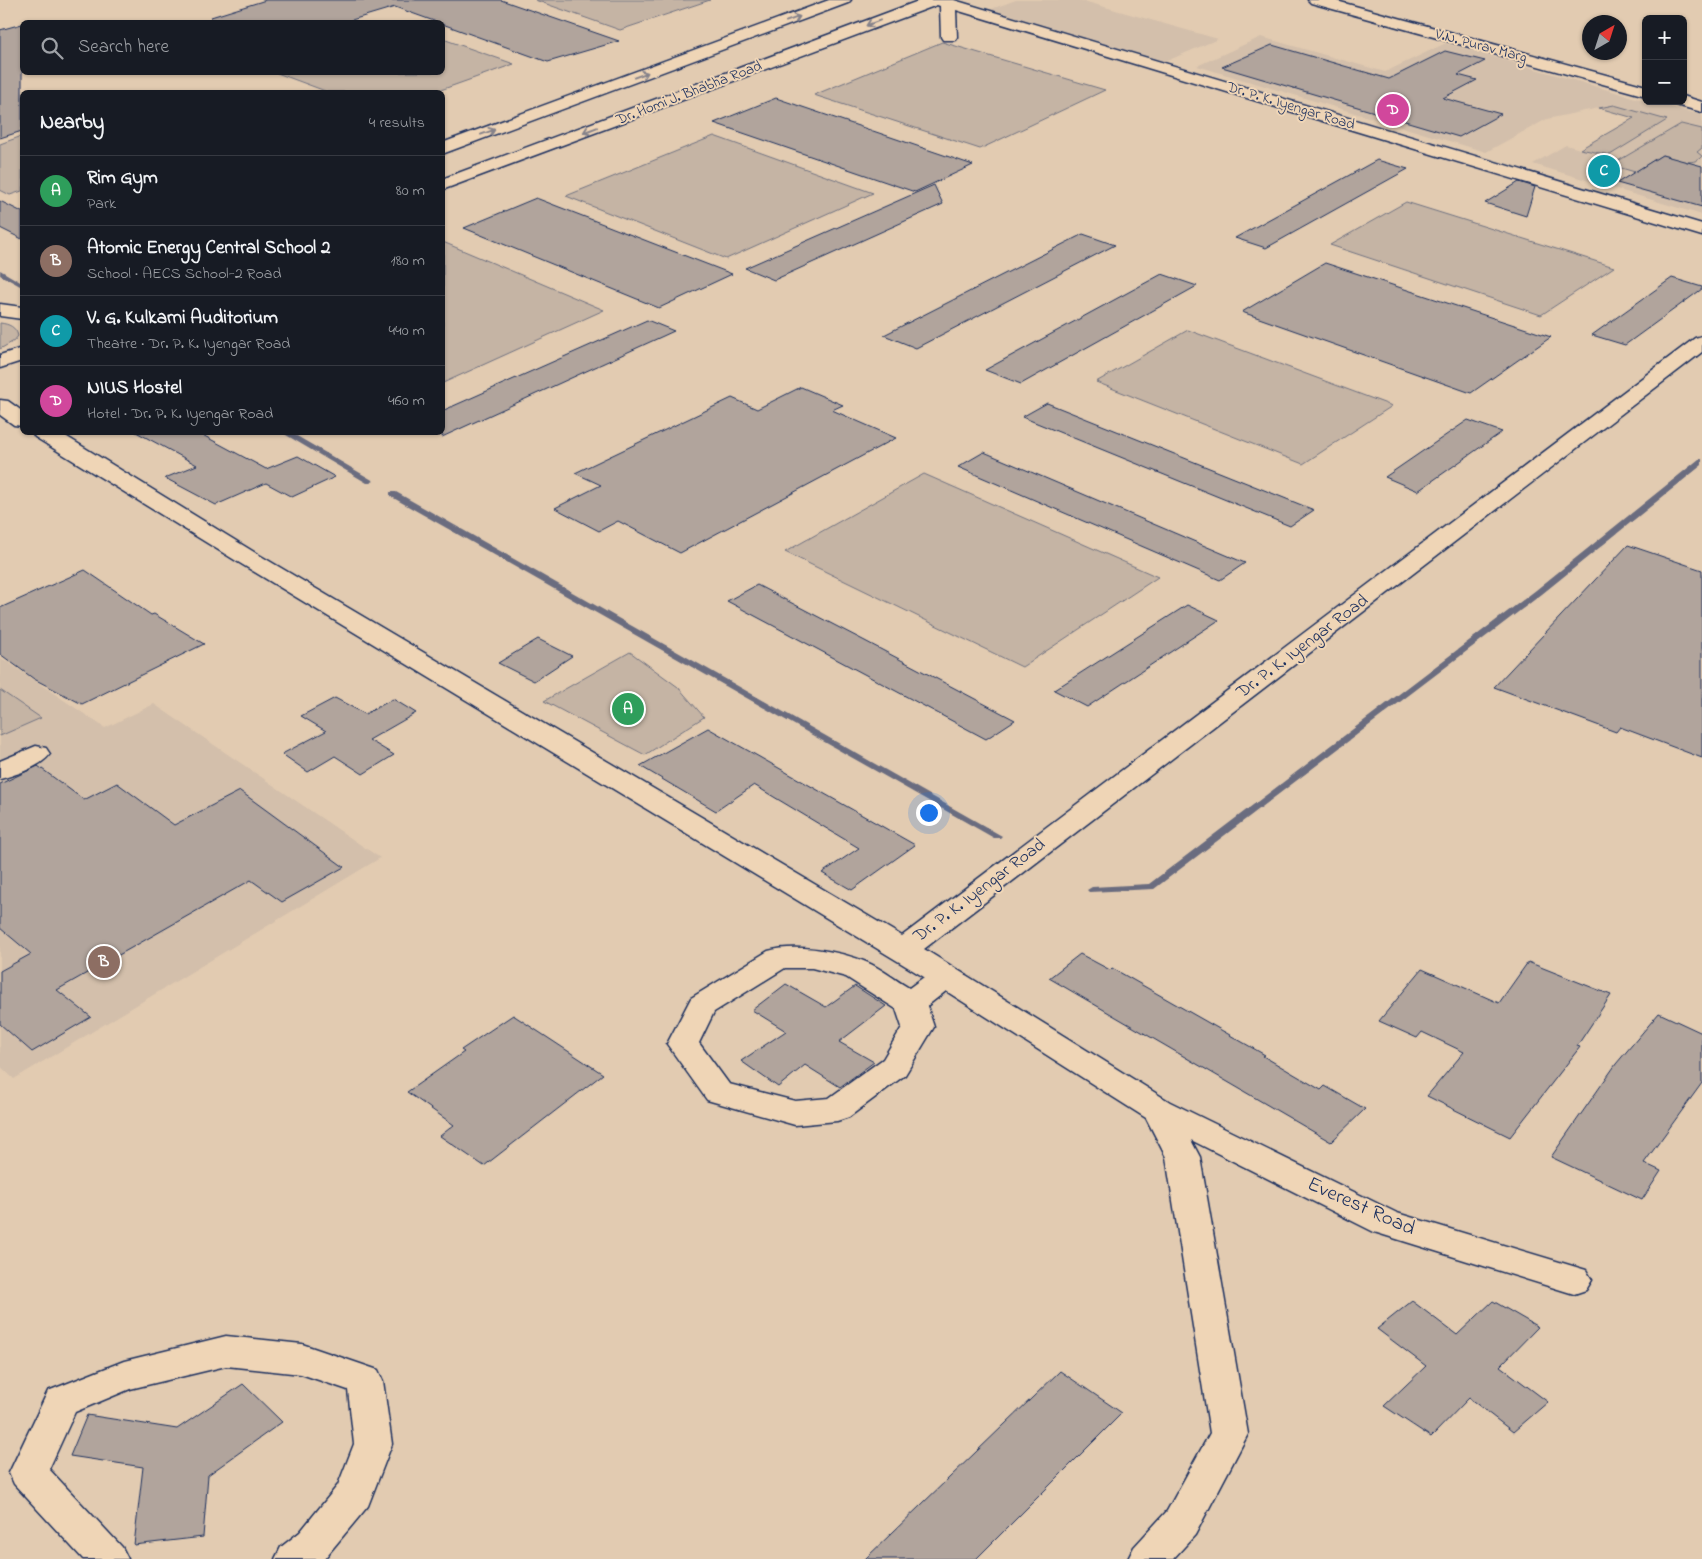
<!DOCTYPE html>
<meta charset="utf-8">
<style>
body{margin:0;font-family:"Indie Flower",sans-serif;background:#20242c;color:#f1f3f6}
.controls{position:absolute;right:15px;top:15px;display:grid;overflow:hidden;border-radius:8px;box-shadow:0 1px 4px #0004}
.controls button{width:45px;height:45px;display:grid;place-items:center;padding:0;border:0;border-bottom:1px solid #363941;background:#171b24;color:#f1f3f6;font:25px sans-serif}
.compass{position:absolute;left:1582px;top:15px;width:45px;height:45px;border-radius:50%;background:#171b24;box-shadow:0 1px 4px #0004;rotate:39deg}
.you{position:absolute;left:928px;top:812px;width:18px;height:18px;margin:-12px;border:4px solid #fff;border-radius:50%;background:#1a73e8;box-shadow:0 0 0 8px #1a73e833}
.badge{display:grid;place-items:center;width:32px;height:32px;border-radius:50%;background:#7c3aed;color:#fff;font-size:16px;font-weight:700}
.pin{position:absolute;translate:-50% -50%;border:2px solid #fff;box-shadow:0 1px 5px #0006}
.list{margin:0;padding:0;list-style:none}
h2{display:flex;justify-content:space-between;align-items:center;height:65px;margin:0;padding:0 20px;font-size:21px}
h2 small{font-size:16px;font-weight:400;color:#9ea1a6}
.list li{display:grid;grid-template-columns:32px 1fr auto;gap:15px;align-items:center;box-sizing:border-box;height:70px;padding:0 20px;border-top:1px solid #363941}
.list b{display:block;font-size:19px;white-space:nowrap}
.list p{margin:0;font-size:16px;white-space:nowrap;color:#9ea1a6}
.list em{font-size:16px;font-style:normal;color:#9ea1a6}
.icon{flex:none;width:28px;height:28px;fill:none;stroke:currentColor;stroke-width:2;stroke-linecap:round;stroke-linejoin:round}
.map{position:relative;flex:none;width:1702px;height:1559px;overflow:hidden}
.search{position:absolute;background:#171b24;box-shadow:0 1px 4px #0004;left:20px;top:20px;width:425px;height:55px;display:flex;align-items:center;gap:12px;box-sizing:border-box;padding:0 18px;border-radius:8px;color:#9ea1a6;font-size:19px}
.panel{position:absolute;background:#171b24;box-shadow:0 1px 4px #0004;left:20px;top:90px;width:425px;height:345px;border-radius:8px}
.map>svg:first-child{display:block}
.built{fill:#d3bfab}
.green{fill:#c5b4a4;stroke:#707281}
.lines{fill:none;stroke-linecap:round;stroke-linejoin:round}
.stream{fill:#6a6c7f;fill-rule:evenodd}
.building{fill:#b1a49c;stroke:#1b2f5e}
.minor-casing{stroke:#1b2f5e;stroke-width:3}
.minor{fill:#efd5b6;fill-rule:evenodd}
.oneway{stroke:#85828a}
.labels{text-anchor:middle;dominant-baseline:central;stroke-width:4;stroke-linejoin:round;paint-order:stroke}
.far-street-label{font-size:15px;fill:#1b2f5e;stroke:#efd5b6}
.street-label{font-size:18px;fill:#1b2f5e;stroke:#efd5b6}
.near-street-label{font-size:21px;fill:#1b2f5e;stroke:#efd5b6}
</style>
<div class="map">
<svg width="1702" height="1559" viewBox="0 0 1702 1559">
<rect width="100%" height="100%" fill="#e2cbb1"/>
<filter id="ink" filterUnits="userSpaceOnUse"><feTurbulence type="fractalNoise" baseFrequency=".02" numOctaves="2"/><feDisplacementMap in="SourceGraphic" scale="10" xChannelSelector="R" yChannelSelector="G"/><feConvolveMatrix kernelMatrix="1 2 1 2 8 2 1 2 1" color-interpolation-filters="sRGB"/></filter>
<g filter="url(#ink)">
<g class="built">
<polygon points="1016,0 1080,0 1218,39 1162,63 986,11"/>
<polygon points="1261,37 1385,72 1446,43 1646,101 1702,115 1702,215 1533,164 1566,145 1580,149 1634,117 1599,108 1547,119 1486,152 1197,66"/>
<polygon points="0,657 105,728 154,704 380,858 14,1079 0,1066"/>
</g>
<g class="green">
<polygon points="535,0 710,0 620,30"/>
<polygon points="443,39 514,64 435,92 328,92 277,73 442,72"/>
<polygon points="942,42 1105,90 980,149 814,95"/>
<polygon points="1614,105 1667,120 1610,155 1580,149 1634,118 1599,108"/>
<path d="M1681 124 1702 129V148L1697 152 1702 156C1693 168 1674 158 1662 155L1635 172 1611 165Z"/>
<polygon points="22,136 22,191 10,195 0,190 0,144"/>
<polygon points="714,136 873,193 726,259 566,196"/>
<polygon points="1406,202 1614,267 1541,315 1330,245"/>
<polygon points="443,242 604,310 443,383"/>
<path d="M0 323C9 324 16 327 18 336L14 341 0 349Z"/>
<polygon points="1188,330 1392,406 1303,464 1096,382"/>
<polygon points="924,474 1158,577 1022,667 785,552"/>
<polygon points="630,652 678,687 704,717 645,755 544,701"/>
<polygon points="0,690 41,718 0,736"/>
</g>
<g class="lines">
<g class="stream">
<polygon points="0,270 22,283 22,287 0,275"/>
<polygon points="281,432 290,432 374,481 370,483 367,483"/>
<polygon points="1699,459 1702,459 1702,465 1542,594 1154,889 1089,892 1087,890 1092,887 1149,884 1536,590"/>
<polygon points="390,492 396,492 1002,836 1000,838 994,838 390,496"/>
</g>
</g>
<g class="building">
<polygon points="266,0 501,0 619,41 548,62 395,7 345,22 212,22 211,17"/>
<polygon points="22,24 22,131 0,138 0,30"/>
<polygon points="1272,45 1389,79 1445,51 1485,61 1458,75 1477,80 1443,98 1501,114 1459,137 1222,67"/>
<polygon points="776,98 973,165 915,192 714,123"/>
<polygon points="1662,155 1702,166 1702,207 1617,183"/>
<polygon points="1377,160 1408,169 1266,248 1235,238"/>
<polygon points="1519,182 1535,187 1526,216 1485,203"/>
<polygon points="934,185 943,204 774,280 745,268"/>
<polygon points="536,198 732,274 659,308 464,228"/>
<polygon points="0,201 22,212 22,239 0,228"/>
<polygon points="1083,234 1115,245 916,348 884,335"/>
<polygon points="1325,263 1551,337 1471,393 1242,312"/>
<polygon points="1162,274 1197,286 1021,384 985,370"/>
<polygon points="1672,278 1702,287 1702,289 1625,345 1592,335"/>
<polygon points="647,320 674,331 442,437 442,411"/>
<polygon points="801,387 843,405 832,410 896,438 680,553 618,521 599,531 555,508 601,485 575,473 732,398 757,409"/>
<polygon points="1047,403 1314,510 1290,526 1022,417"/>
<polygon points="1468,420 1502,432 1418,491 1385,477"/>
<polygon points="136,432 197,432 266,469 298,456 335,477 292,497 266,483 216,505 165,478 197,465"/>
<polygon points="984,452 1245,563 1220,580 958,467"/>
<polygon points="1628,545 1702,570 1702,758 1620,727 1616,732 1494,687"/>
<polygon points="85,570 151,615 154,614 204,644 82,704 34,679 0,654 0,608"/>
<polygon points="757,585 863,640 1015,720 986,739 727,601"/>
<polygon points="1187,605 1219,620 1087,707 1054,690"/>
<polygon points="538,639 572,656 534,681 498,663"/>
<polygon points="335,698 365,714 393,699 416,713 369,740 394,755 363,774 335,756 308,772 282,754 326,731 301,716"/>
<polygon points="708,728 915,845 852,890 822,873 859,848 754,785 716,811 640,766"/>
<polygon points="38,766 84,800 117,783 174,825 240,791 344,867 282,902 251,880 57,990 91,1017 32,1052 0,1024 0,971 31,954 0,928 0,784"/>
<polygon points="1080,954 1110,970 1112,968 1265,1055 1263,1056 1321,1090 1325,1086 1365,1109 1331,1142 1049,978"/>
<polygon points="1528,962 1611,995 1577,1046 1580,1047 1510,1137 1427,1096 1464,1052 1422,1032 1417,1038 1379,1021 1422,969 1499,1003"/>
<polygon points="786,984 826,1007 855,986 886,1006 839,1042 874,1062 840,1087 805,1065 778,1087 741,1061 786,1031 752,1010"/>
<polygon points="1659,1013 1702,1033 1702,1083 1644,1163 1661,1171 1642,1200 1551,1157 1616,1064"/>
<polygon points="513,1015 603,1074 484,1166 440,1136 454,1125 407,1092 464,1052 461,1050"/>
<polygon points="1412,1301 1457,1335 1493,1301 1538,1327 1500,1366 1548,1402 1513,1432 1469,1398 1431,1437 1384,1406 1426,1366 1377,1329"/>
<polygon points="1060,1371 1122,1413 976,1559 865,1559"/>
<polygon points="243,1384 282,1422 208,1475 203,1537 134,1545 143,1467 70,1456 87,1415 177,1429"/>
</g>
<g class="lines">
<g class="minor-casing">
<g id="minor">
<polygon points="829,0 851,0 848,3 442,154 442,143"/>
<polygon points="921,0 954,0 1702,224 1702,236 956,10 957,37 955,40 943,40 941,37 940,6 937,5 442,190 442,179"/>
<polygon points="1308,0 1333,0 1646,86 1646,96 1311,3"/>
<polygon points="1683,96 1702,102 1702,112 1676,105 1674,101 1683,101"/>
<polygon points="0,304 22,307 22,319 0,316"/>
<path d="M1702 336V352L924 949 1170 1102 1397 1213 1586 1270 1592 1280 1586 1290 1574 1294 1374 1232 1191 1140 1200 1157 1248 1434 1195 1535 1173 1559H1128L1134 1547 1167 1511 1210 1433 1166 1157 1146 1118 946 991 927 1006 934 1027 905 1075 849 1117 837 1121 795 1125 707 1100 667 1044 691 998 768 951C796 943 840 951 866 962 881 968 895 980 909 988L924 977 238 562 35 437 32 432H59L254 552 902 936 1695 338ZM785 968H812L846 977 896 1009 902 1027 883 1059 829 1098 795 1101 729 1084 699 1043 714 1012Z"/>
<polygon points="22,348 22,361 0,368 0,355"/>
<polygon points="0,400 8,401 22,411 22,426 14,425 0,415"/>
<path d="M36 746 46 748 50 754C41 767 15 775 0 779V761Z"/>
<polygon points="226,1336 302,1344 378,1370 383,1381 392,1444 368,1506 324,1559 275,1559 281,1547 300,1532 338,1485 354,1444 348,1390 301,1374 226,1366 130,1389 75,1412 49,1469 122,1547 128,1559 83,1559 14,1484 9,1473 48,1391 124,1361"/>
</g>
</g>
<use href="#minor" class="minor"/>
</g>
<defs><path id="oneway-shaft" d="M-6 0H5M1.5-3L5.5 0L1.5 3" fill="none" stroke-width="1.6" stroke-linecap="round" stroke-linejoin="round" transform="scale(1.25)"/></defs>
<g class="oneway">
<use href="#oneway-shaft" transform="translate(793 19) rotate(-20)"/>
<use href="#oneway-shaft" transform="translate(873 23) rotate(159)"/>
<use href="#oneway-shaft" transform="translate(641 75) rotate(-20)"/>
<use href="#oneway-shaft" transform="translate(590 130) rotate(159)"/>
<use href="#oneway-shaft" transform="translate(488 132) rotate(-20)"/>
</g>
</g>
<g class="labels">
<g class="far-street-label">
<text transform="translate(1481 46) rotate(15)">V.N. Purav Marg</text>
<text transform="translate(689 93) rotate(-21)">Dr. Homi J. Bhabha Road</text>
<text transform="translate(1291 106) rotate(17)">Dr. P. K. Iyengar Road</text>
</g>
<g class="street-label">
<text transform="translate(1303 647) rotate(-37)">Dr. P. K. Iyengar Road</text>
<text transform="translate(980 891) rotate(-37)">Dr. P. K. Iyengar Road</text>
</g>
<g class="near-street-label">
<text transform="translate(1361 1207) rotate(24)">Everest Road</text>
</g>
</g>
</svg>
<div class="controls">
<button>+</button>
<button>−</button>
</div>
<svg class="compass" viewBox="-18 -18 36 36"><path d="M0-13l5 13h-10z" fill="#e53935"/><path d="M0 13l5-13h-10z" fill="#9ea1a6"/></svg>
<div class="you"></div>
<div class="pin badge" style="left:628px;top:709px;background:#2e9e5b">A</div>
<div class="pin badge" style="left:104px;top:962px;background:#8d6e63">B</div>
<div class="pin badge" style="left:1604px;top:171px;background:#0f9aa8">C</div>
<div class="pin badge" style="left:1393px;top:110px;background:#d1479c">D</div>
<div class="search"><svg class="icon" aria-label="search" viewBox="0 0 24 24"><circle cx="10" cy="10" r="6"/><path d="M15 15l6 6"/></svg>Search here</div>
<section class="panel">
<h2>Nearby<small>4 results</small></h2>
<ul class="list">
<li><span class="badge" style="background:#2e9e5b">A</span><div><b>Rim Gym</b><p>Park</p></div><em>80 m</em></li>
<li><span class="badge" style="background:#8d6e63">B</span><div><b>Atomic Energy Central School 2</b><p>School · AECS School-2 Road</p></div><em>180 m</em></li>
<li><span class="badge" style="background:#0f9aa8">C</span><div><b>V. G. Kulkarni Auditorium</b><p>Theatre · Dr. P. K. Iyengar Road</p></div><em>440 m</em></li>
<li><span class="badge" style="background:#d1479c">D</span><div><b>NIUS Hostel</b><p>Hotel · Dr. P. K. Iyengar Road</p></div><em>460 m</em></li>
</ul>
</section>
</div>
